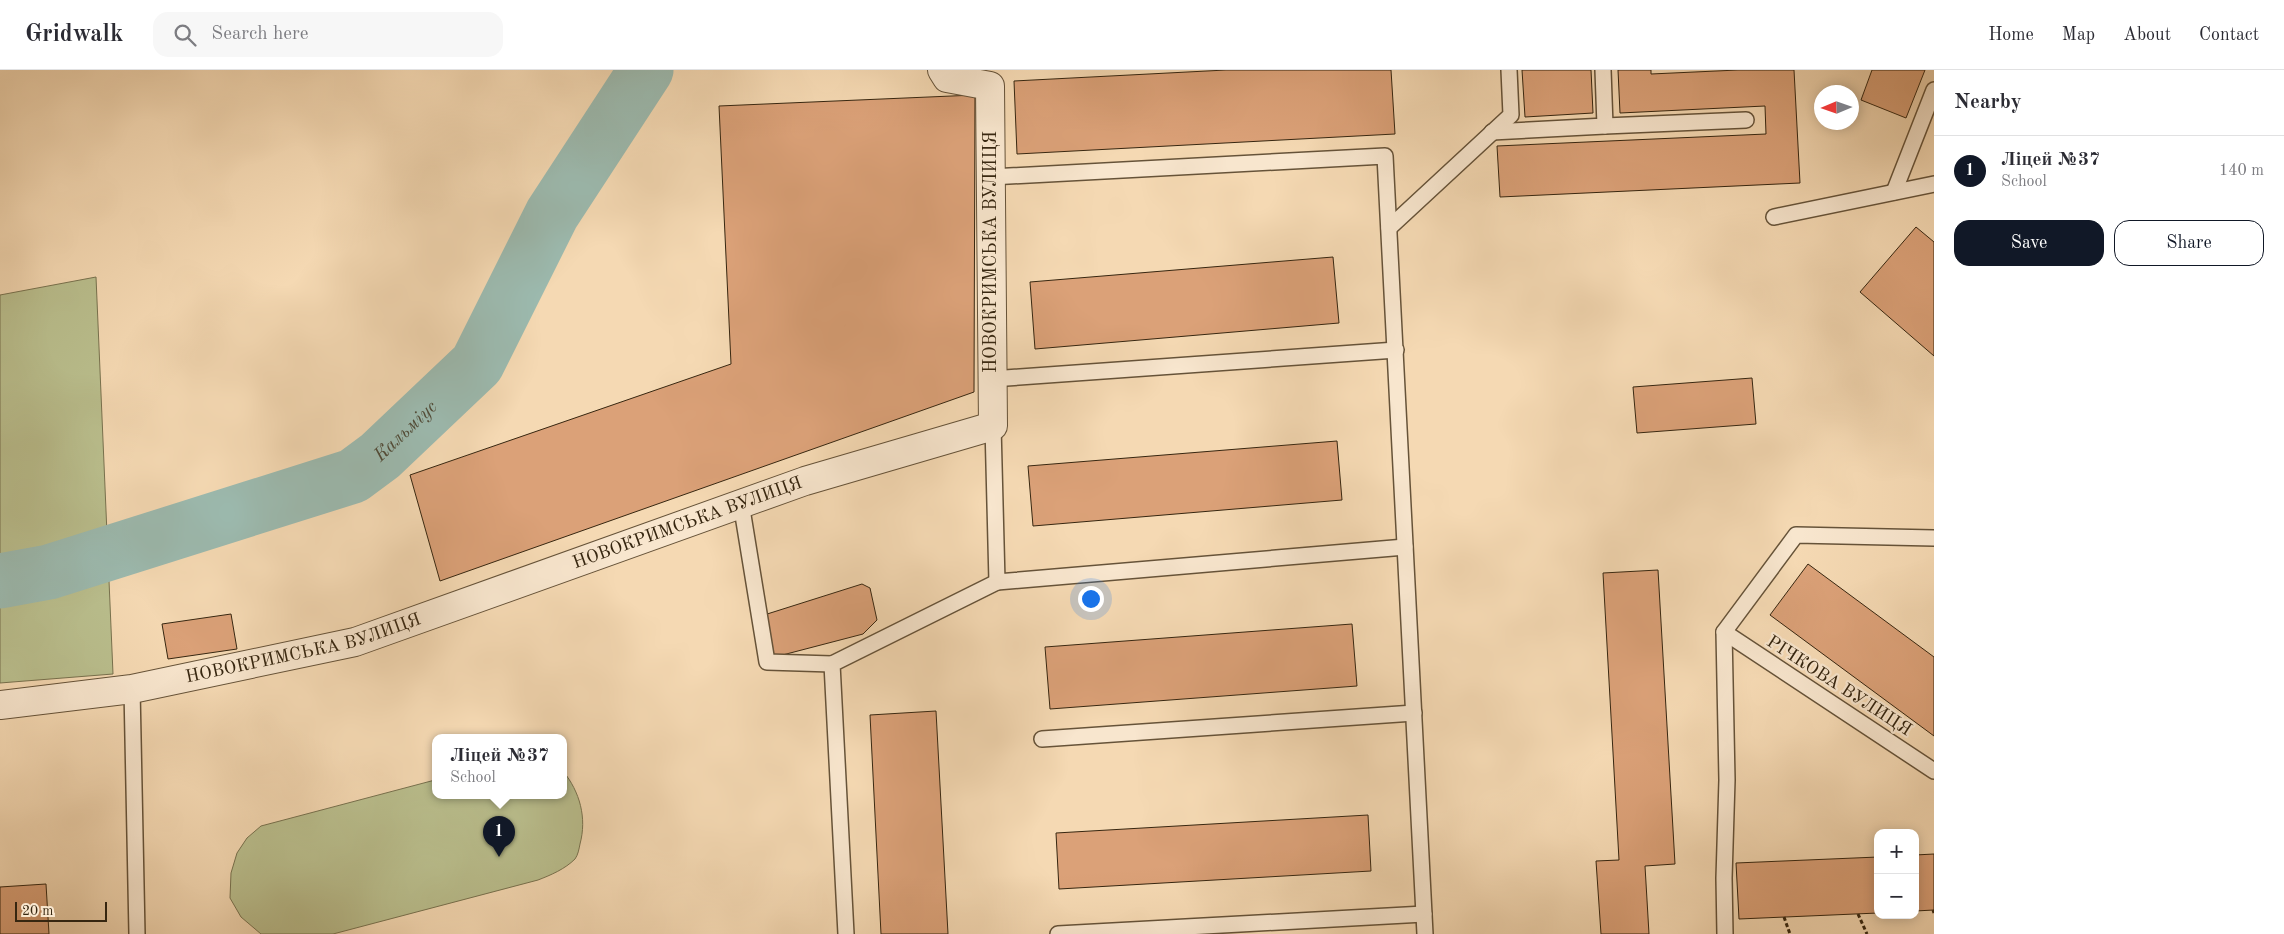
<!DOCTYPE html>
<meta charset="utf-8">
<style>
body{margin:0;font-family:"Old Standard TT",serif;background:#f7f7f7;color:#2b2b33}
.controls{position:absolute;right:15px;bottom:15px;display:grid;overflow:hidden;border-radius:10px;box-shadow:0 2px 12px #0003}
.controls button{width:45px;height:45px;display:grid;place-items:center;padding:0;border:0;border-bottom:1px solid #e1e1e2;background:#fff;color:#2b2b33;font:25px sans-serif}
.compass{position:absolute;left:1814px;top:15px;width:45px;height:45px;border-radius:50%;background:#fff;box-shadow:0 2px 12px #0003;rotate:268deg}
.scale{position:absolute;left:15px;bottom:12px;width:92px;box-sizing:border-box;padding-left:5px;border:2px solid #362610;border-top:0;font-size:14px;line-height:18px;white-space:nowrap;color:#362610;-webkit-text-stroke:4px #f8e6ce;paint-order:stroke}
.you{position:absolute;left:1090px;top:528px;width:18px;height:18px;margin:-12px;border:4px solid #fff;border-radius:50%;background:#1a73e8;box-shadow:0 0 0 8px #1a73e833}
.badge{display:grid;place-items:center;width:32px;height:32px;border-radius:50%;background:#111827;color:#fff;font-size:16px;font-weight:700}
.pin{position:absolute;translate:-50% -41px;filter:drop-shadow(0 1px 2px #0008)}
.pin::after{content:'';position:absolute;top:26px;width:18px;height:15px;background:inherit;clip-path:polygon(0 0,100% 0,50% 100%)}
.popup{position:absolute;left:432px;top:664px;width:135px;height:65px;box-sizing:border-box;display:grid;place-content:center;border-radius:10px;background:#fff;filter:drop-shadow(0 1px 4px #0005);font-size:16px;white-space:nowrap;color:#7c7c81}
.popup b{font-size:19px;color:#2b2b33}
.popup::after{content:'';position:absolute;left:50%;top:100%;margin-left:-10px;border:10px solid transparent;border-top-color:#fff}
.list{margin:0;padding:0;list-style:none}
h2{display:flex;justify-content:space-between;align-items:center;height:65px;margin:0;padding:0 20px;font-size:21px}
h2 small{font-size:16px;font-weight:400;color:#7c7c81}
.list li{display:grid;grid-template-columns:32px 1fr auto;gap:15px;align-items:center;box-sizing:border-box;height:70px;padding:0 20px;border-top:1px solid #e1e1e2}
.list b{display:block;font-size:19px;white-space:nowrap}
.list p{margin:0;font-size:16px;white-space:nowrap;color:#7c7c81}
.list em{font-size:16px;font-style:normal;color:#7c7c81}
.actions{display:flex;gap:10px;padding:15px 20px}
.actions a{flex:1;padding:11px 0;border:1px solid #111827;border-radius:15px;text-align:center;font-size:18px;color:#111827}
.actions .main{background:#111827;color:#fff}
.icon{flex:none;width:28px;height:28px;fill:none;stroke:currentColor;stroke-width:2;stroke-linecap:round;stroke-linejoin:round}
.map{position:relative;flex:none;width:1934px;height:864px;overflow:hidden}
header{display:flex;align-items:center;gap:30px;box-sizing:border-box;height:70px;padding:0 25px;background:#fff;border-bottom:1px solid #e1e1e2}
header strong{font-size:24px}
nav{display:flex;gap:28px;margin-inline-start:auto;font-size:18px}
.search{width:350px;height:45px;background:#f7f7f7;display:flex;align-items:center;gap:12px;box-sizing:border-box;padding:0 18px;border-radius:15px;color:#7c7c81;font-size:19px}
main{display:flex}
aside{flex:1;background:#fff}
.map>svg:first-child{display:block}
.green{fill:#babf8e;stroke:#78724f}
.lines{fill:none;stroke-linecap:round;stroke-linejoin:round}
.river{stroke:#9cbaaf;stroke-width:55}
.building{fill:#dba178;stroke:#362610}
.lane-casing{stroke:#665339;stroke-width:18}
.street-casing{stroke:#665339;stroke-width:30}
.path{stroke:#362610;stroke-width:3;stroke-dasharray:4 2.5;stroke-linecap:butt}
.lane{stroke:#f8e6ce;stroke-width:15}
.street{stroke:#f8e6ce;stroke-width:28}
.labels{text-anchor:middle;dominant-baseline:central;stroke-width:4.5;stroke-linejoin:round;paint-order:stroke}
.street-label{font-size:18px;fill:#362610;stroke:#f8e6ce}
.water-label{font-size:19px;font-style:italic;fill:#504b38;stroke:#f8e6ce}
</style>
<header>
<strong>Gridwalk</strong>
<div class="search"><svg class="icon" aria-label="search" viewBox="0 0 24 24"><circle cx="10" cy="10" r="6"/><path d="M15 15l6 6"/></svg>Search here</div>
<nav><a>Home</a><a>Map</a><a>About</a><a>Contact</a></nav>
</header>
<main>
<div class="map">
<svg width="1934" height="864" viewBox="0 0 1934 864">
<rect width="100%" height="100%" fill="#f5d9b3"/>
<filter id="stains"><feTurbulence type="fractalNoise" baseFrequency=".004" numOctaves="4"/><feColorMatrix values="0 0 0 0 .2 0 0 0 0 .09 0 0 0 0 .02 0 0 0 .5 -.17"/></filter>
<radialGradient id="worn" r=".72"><stop offset=".6" stop-color="#630" stop-opacity="0"/><stop offset="1" stop-color="#630" stop-opacity=".3"/></radialGradient>
<g class="green">
<polygon points="96,207 113,604 0,613 0,225"/>
<path d="M563 701C580 722 587 748 580 774 579 779 578 785 575 789 565 799 551 805 538 810L333 864H261L241 847 230 828 231 803 237 783 247 768 261 756 435 710V726H563Z"/>
</g>
<g class="lines">
<path class="river" id="s1" d="M0 511 49 502 353 406 380 386 477 294 552 144 646 0"/>
</g>
<g class="building">
<polygon points="1226,0 1391,0 1395,64 1017,84 1014,11"/>
<polygon points="1522,0 1591,0 1593,43 1525,47"/>
<polygon points="1618,0 1651,0 1651,4 1738,0 1794,0 1800,113 1500,127 1497,76 1766,64 1765,36 1620,43"/>
<polygon points="1872,0 1925,0 1906,48 1861,30"/>
<polygon points="975,25 974,322 440,511 410,405 731,294 719,36"/>
<polygon points="1916,157 1934,172 1934,286 1860,222"/>
<polygon points="1333,187 1339,253 1035,279 1030,212"/>
<polygon points="1752,308 1756,354 1637,363 1633,317"/>
<polygon points="1337,371 1342,430 1033,456 1028,396"/>
<polygon points="1808,494 1934,587 1934,666 1770,545"/>
<polygon points="1658,500 1675,794 1645,796 1649,864 1601,864 1596,791 1619,790 1603,503"/>
<polygon points="862,514 870,518 877,550 863,564 771,588 764,545"/>
<polygon points="231,544 237,579 168,589 162,554"/>
<polygon points="1352,554 1357,616 1050,639 1045,577"/>
<polygon points="936,641 948,864 881,864 870,645"/>
<polygon points="1368,745 1371,801 1059,819 1056,763"/>
<polygon points="1934,784 1934,840 1915,841 1915,785"/>
<polygon points="1878,787 1878,843 1739,849 1736,793"/>
<polygon points="46,814 49,864 0,864 0,817"/>
</g>
<g class="lines">
<g class="lane-casing">
<g id="lane">
<polyline points="1605,56 1746,50"/>
<polyline points="1492,62 1605,56 1603,0"/>
<polyline points="991,107 1385,86 1425,864"/>
<polyline points="1894,122 1934,20"/>
<polyline points="1774,147 1934,114"/>
<polyline points="1389,158 1511,45 1509,0"/>
<polyline points="992,309 1396,280"/>
<polyline points="993,356 997,512 1405,477"/>
<polyline points="741,433 767,592 832,594"/>
<polyline points="1724,562 1934,701"/>
<polyline points="132,619 137,864"/>
<polyline points="1042,669 1414,643"/>
<polyline points="846,864 832,594 997,512"/>
<polyline points="1058,864 1424,844"/>
<polyline points="1725,864 1724,808 1727,710 1724,562 1796,465 1934,468"/>
</g>
</g>
<g class="street-casing">
<g id="street">
<path id="s2" d="M0 635 132 619 355 572 805 411 993 356 990 16 947 8 942 0"/>
</g>
</g>
<g class="path">
<polyline points="1933,840 1934,843"/>
<polyline points="1858,844 1867,864"/>
<polyline points="1784,847 1790,864"/>
</g>
<use href="#lane" class="lane"/>
<use href="#street" class="street"/>
</g>
<g class="labels">
<g class="street-label">
<text transform="translate(991 182) rotate(-90)">НОВОКРИМСЬКА ВУЛИЦЯ</text>
<text stroke="none"><textPath href="#s2" startOffset="714">НОВОКРИМСЬКА ВУЛИЦЯ</textPath></text>
<text stroke="none"><textPath href="#s2" startOffset="309">НОВОКРИМСЬКА ВУЛИЦЯ</textPath></text>
<text transform="translate(1839 616) rotate(33)">РІЧКОВА ВУЛИЦЯ</text>
</g>
<g class="water-label">
<text stroke="none"><textPath href="#s1" startOffset="438">Кальміус</textPath></text>
</g>
</g>
<rect width="100%" height="100%" filter="url(#stains)"/>
<rect width="100%" height="100%" fill="url(#worn)"/>
</svg>
<div class="controls">
<button>+</button>
<button>−</button>
</div>
<svg class="compass" viewBox="-18 -18 36 36"><path d="M0-13l5 13h-10z" fill="#e53935"/><path d="M0 13l5-13h-10z" fill="#7c7c81"/></svg>
<div class="scale">20 m</div>
<div class="you"></div>
<div class="pin badge" style="left:499px;top:787px">1</div>
<div class="popup"><b>Ліцей №37</b>School</div>
</div>
<aside>
<h2>Nearby<small></small></h2>
<ul class="list">
<li><span class="badge">1</span><div><b>Ліцей №37</b><p>School</p></div><em>140 m</em></li>
</ul>
<div class="actions"><a class="main">Save</a><a>Share</a></div>
</aside>
</main>
